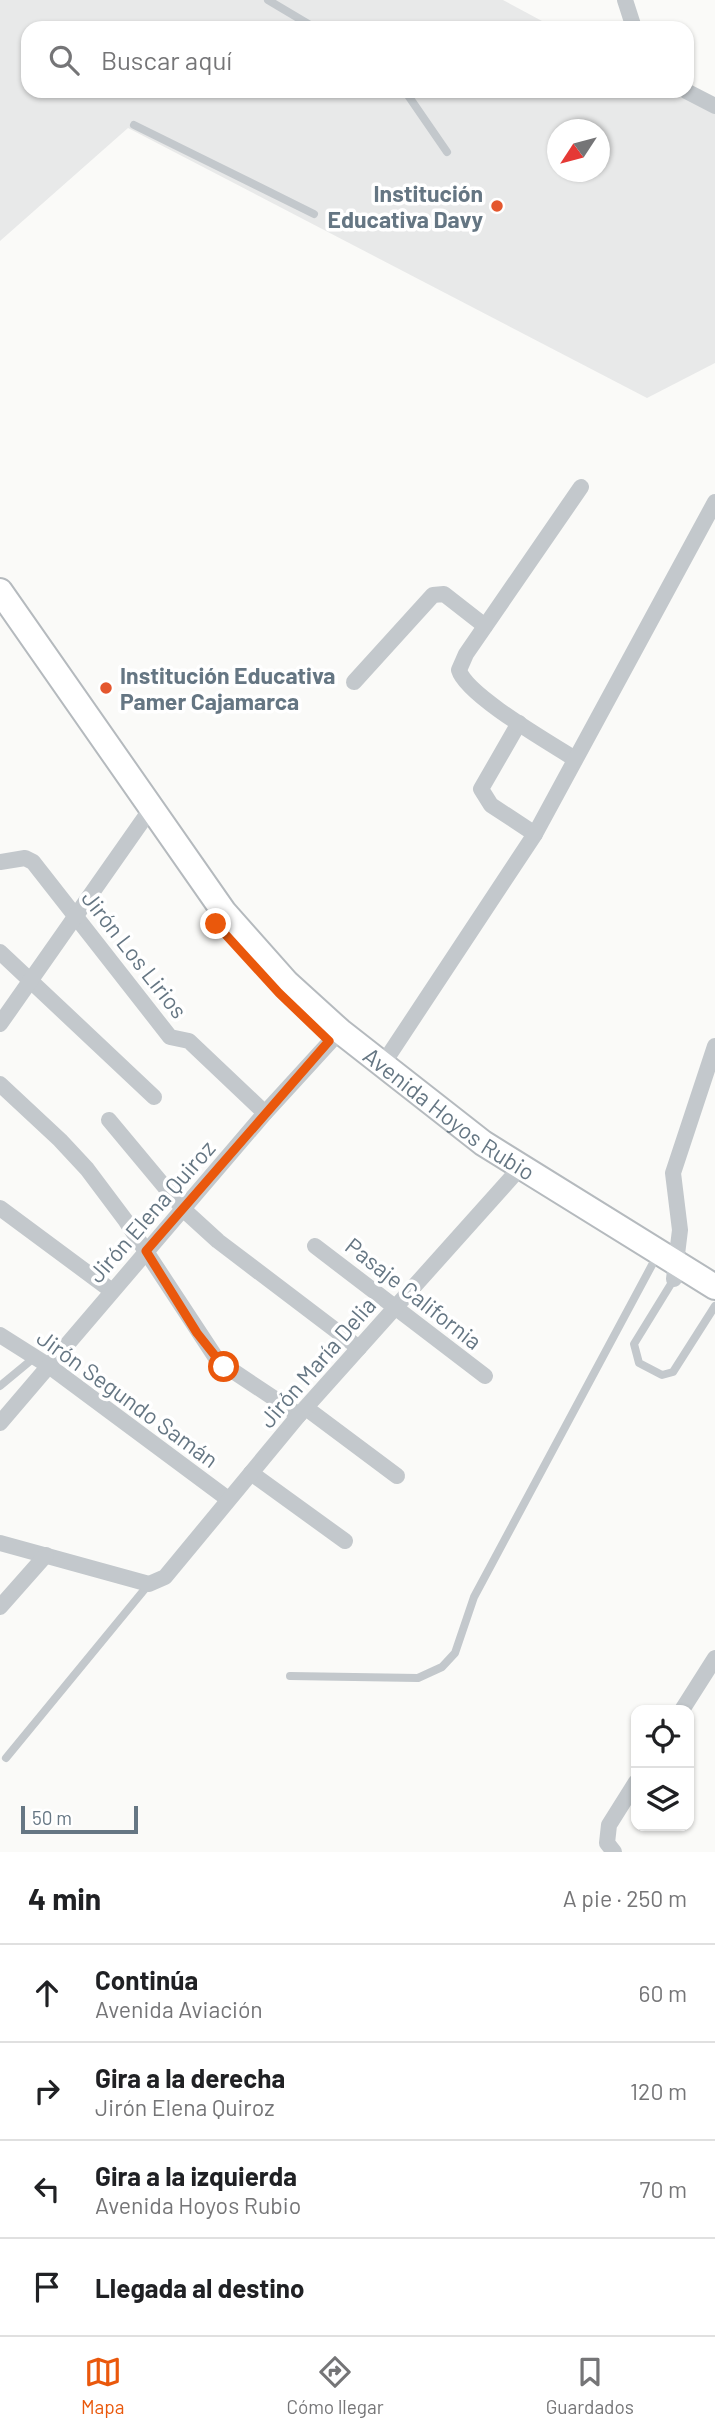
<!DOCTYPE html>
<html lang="es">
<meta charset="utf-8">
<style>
body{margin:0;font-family:Barlow,sans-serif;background:#f2f2f2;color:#202124}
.controls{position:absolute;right:21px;bottom:21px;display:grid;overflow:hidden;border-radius:14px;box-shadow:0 2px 5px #0004}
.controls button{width:63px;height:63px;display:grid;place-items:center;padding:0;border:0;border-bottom:2px solid #e0e0e0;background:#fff;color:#202124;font:35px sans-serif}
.compass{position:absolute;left:547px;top:119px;width:63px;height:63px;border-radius:50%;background:#fff;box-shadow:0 2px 5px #0004;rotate:234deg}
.scale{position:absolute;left:21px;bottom:18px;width:117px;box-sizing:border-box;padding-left:7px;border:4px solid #657683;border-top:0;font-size:19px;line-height:24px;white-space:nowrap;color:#657683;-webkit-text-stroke:5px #fff;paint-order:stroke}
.stop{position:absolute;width:21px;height:21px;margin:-16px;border:5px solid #ea580c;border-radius:50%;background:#fff}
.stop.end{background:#ea580c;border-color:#fff;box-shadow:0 2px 7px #0008}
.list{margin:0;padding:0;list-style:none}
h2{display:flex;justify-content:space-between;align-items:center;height:91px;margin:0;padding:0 28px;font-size:30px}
h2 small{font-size:23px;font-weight:400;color:#757577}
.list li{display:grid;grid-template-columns:46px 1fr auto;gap:21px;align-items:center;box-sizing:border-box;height:98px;padding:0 28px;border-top:2px solid #e0e0e0}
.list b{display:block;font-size:26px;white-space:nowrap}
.list p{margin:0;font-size:23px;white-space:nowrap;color:#757577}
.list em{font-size:23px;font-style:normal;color:#757577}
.icon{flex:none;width:38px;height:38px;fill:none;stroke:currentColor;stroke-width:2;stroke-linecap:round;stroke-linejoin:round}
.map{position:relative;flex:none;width:715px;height:1852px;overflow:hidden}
.search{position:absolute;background:#fff;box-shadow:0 2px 5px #0004;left:21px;right:21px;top:21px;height:77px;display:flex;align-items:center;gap:18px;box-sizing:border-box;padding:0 24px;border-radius:21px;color:#757577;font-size:26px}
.sheet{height:483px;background:#fff}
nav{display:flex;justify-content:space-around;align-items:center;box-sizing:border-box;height:98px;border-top:2px solid #e0e0e0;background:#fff;font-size:19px;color:#757577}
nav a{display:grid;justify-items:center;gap:4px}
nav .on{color:#ea580c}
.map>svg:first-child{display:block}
.built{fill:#e8e9e9;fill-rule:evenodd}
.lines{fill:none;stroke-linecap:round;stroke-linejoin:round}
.primary-casing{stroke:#b5babe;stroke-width:28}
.service{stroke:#c3c8cc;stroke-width:8}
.minor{stroke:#c3c8cc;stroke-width:16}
.primary{stroke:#fff;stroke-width:24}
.route{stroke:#ea580c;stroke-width:9}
.poi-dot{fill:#e4572e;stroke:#fff;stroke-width:2.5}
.labels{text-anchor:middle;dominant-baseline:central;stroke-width:7;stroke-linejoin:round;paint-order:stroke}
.poi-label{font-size:23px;font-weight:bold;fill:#657683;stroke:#fff;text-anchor:end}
.street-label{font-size:23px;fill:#657683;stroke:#fff}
</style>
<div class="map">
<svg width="715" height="1852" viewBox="0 0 715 1852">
<rect width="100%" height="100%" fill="#fafaf8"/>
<path class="built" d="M0 0H503L555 28H28V91H673L715 113V363L647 398 128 128 0 241ZM558 130H600V172H558Z"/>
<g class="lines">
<g class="primary-casing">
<g id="primary">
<path id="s1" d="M0 591 224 912 287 983 340 1031 483 1143 715 1287"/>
</g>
</g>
<g class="service">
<polyline points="268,0 315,28"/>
<polyline points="405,91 447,152"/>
<polyline points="134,125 314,214"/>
<polyline points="674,1279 634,1344 639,1363 662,1375 673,1372 715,1306"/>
<polyline points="0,1386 35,1357"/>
<polyline points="290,1676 418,1678 442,1667 455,1653 474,1597 652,1265"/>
<polyline points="6,1758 149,1584"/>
</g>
<g class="minor">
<polyline points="625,0 634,28"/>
<polyline points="686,91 715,106"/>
<polyline points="354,682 433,595 444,594 485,626"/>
<polyline points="519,723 481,789 491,805 535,834"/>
<path d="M575 759C550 743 466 695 459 670L466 654 581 487"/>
<polyline points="0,862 25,858 33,862 170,1037 189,1041 265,1113"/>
<polyline points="0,952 154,1097"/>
<polyline points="0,1024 150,810"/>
<polyline points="383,1064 535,834 715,502"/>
<polyline points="0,1084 60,1140 87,1169 126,1221 218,1361 299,1415"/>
<polyline points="109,1120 184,1210 218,1241 359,1348"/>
<polyline points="0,1208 112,1291"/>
<polyline points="315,1246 485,1376"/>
<polyline points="674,1279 680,1230 673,1173 715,1046"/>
<polyline points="0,1335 49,1366 228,1499"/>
<polyline points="306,1408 397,1476"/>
<polyline points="0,1423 265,1113 340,1031"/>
<polyline points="251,1473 345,1541"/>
<polyline points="0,1543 149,1584 165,1577 299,1415 520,1168"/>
<polyline points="0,1607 46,1555"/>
<polyline points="682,1710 715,1658"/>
<polyline points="614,1852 607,1843 609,1825 636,1782"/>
</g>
<use href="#primary" class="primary"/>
</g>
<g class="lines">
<polyline class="route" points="216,924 279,993 329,1041 146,1251 197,1333 224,1367"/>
</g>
<g class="poi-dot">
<circle cx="497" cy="206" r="7"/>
<circle cx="106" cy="688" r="7"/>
</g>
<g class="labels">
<g class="poi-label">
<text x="483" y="193">Institución<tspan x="483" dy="26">Educativa Davy</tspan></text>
<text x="120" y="675" text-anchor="start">Institución Educativa<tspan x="120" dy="26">Pamer Cajamarca</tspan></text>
</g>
<g class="street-label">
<text transform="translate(135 954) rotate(52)">Jirón Los Lirios</text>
<text stroke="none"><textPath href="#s1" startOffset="695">Avenida Hoyos Rubio</textPath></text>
<text transform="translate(151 1211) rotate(-49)">Jirón Elena Quiroz</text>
<text transform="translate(414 1293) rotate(38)">Pasaje California</text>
<text transform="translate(317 1362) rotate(-49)">Jirón María Delia</text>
<text transform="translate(128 1398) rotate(36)">Jirón Segundo Samán</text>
</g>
</g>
</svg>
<div class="controls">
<button><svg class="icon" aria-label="locate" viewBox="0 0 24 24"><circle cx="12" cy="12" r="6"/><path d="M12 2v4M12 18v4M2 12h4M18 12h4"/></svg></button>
<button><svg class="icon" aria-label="layers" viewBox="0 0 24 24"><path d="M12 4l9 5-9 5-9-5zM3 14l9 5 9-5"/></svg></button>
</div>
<svg class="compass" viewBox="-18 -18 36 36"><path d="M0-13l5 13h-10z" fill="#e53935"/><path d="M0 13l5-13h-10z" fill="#757577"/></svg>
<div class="scale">50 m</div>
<div class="stop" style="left:224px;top:1367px"></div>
<div class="stop end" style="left:216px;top:924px"></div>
<div class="search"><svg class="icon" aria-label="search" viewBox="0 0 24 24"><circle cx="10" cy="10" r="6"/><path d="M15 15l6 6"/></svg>Buscar aquí</div>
</div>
<section class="sheet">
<h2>4 min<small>A pie · 250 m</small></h2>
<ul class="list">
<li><svg class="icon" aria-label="ahead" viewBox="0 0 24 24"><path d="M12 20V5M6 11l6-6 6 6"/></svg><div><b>Continúa</b><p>Avenida Aviación</p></div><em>60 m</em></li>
<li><svg class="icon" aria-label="right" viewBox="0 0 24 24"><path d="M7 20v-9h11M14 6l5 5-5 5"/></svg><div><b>Gira a la derecha</b><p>Jirón Elena Quiroz</p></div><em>120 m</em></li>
<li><svg class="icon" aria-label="left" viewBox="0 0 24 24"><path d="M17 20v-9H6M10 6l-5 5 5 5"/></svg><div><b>Gira a la izquierda</b><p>Avenida Hoyos Rubio</p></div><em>70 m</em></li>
<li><svg class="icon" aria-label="arrive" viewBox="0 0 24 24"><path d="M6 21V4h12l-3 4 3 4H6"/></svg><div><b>Llegada al destino</b></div></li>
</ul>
</section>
<nav>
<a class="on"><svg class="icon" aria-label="map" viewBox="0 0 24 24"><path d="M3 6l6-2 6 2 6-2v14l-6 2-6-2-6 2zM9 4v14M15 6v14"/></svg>Mapa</a>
<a><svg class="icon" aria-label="directions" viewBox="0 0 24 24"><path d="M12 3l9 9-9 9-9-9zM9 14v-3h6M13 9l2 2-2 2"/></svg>Cómo llegar</a>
<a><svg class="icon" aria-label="saved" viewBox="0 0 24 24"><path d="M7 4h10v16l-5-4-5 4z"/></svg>Guardados</a>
</nav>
